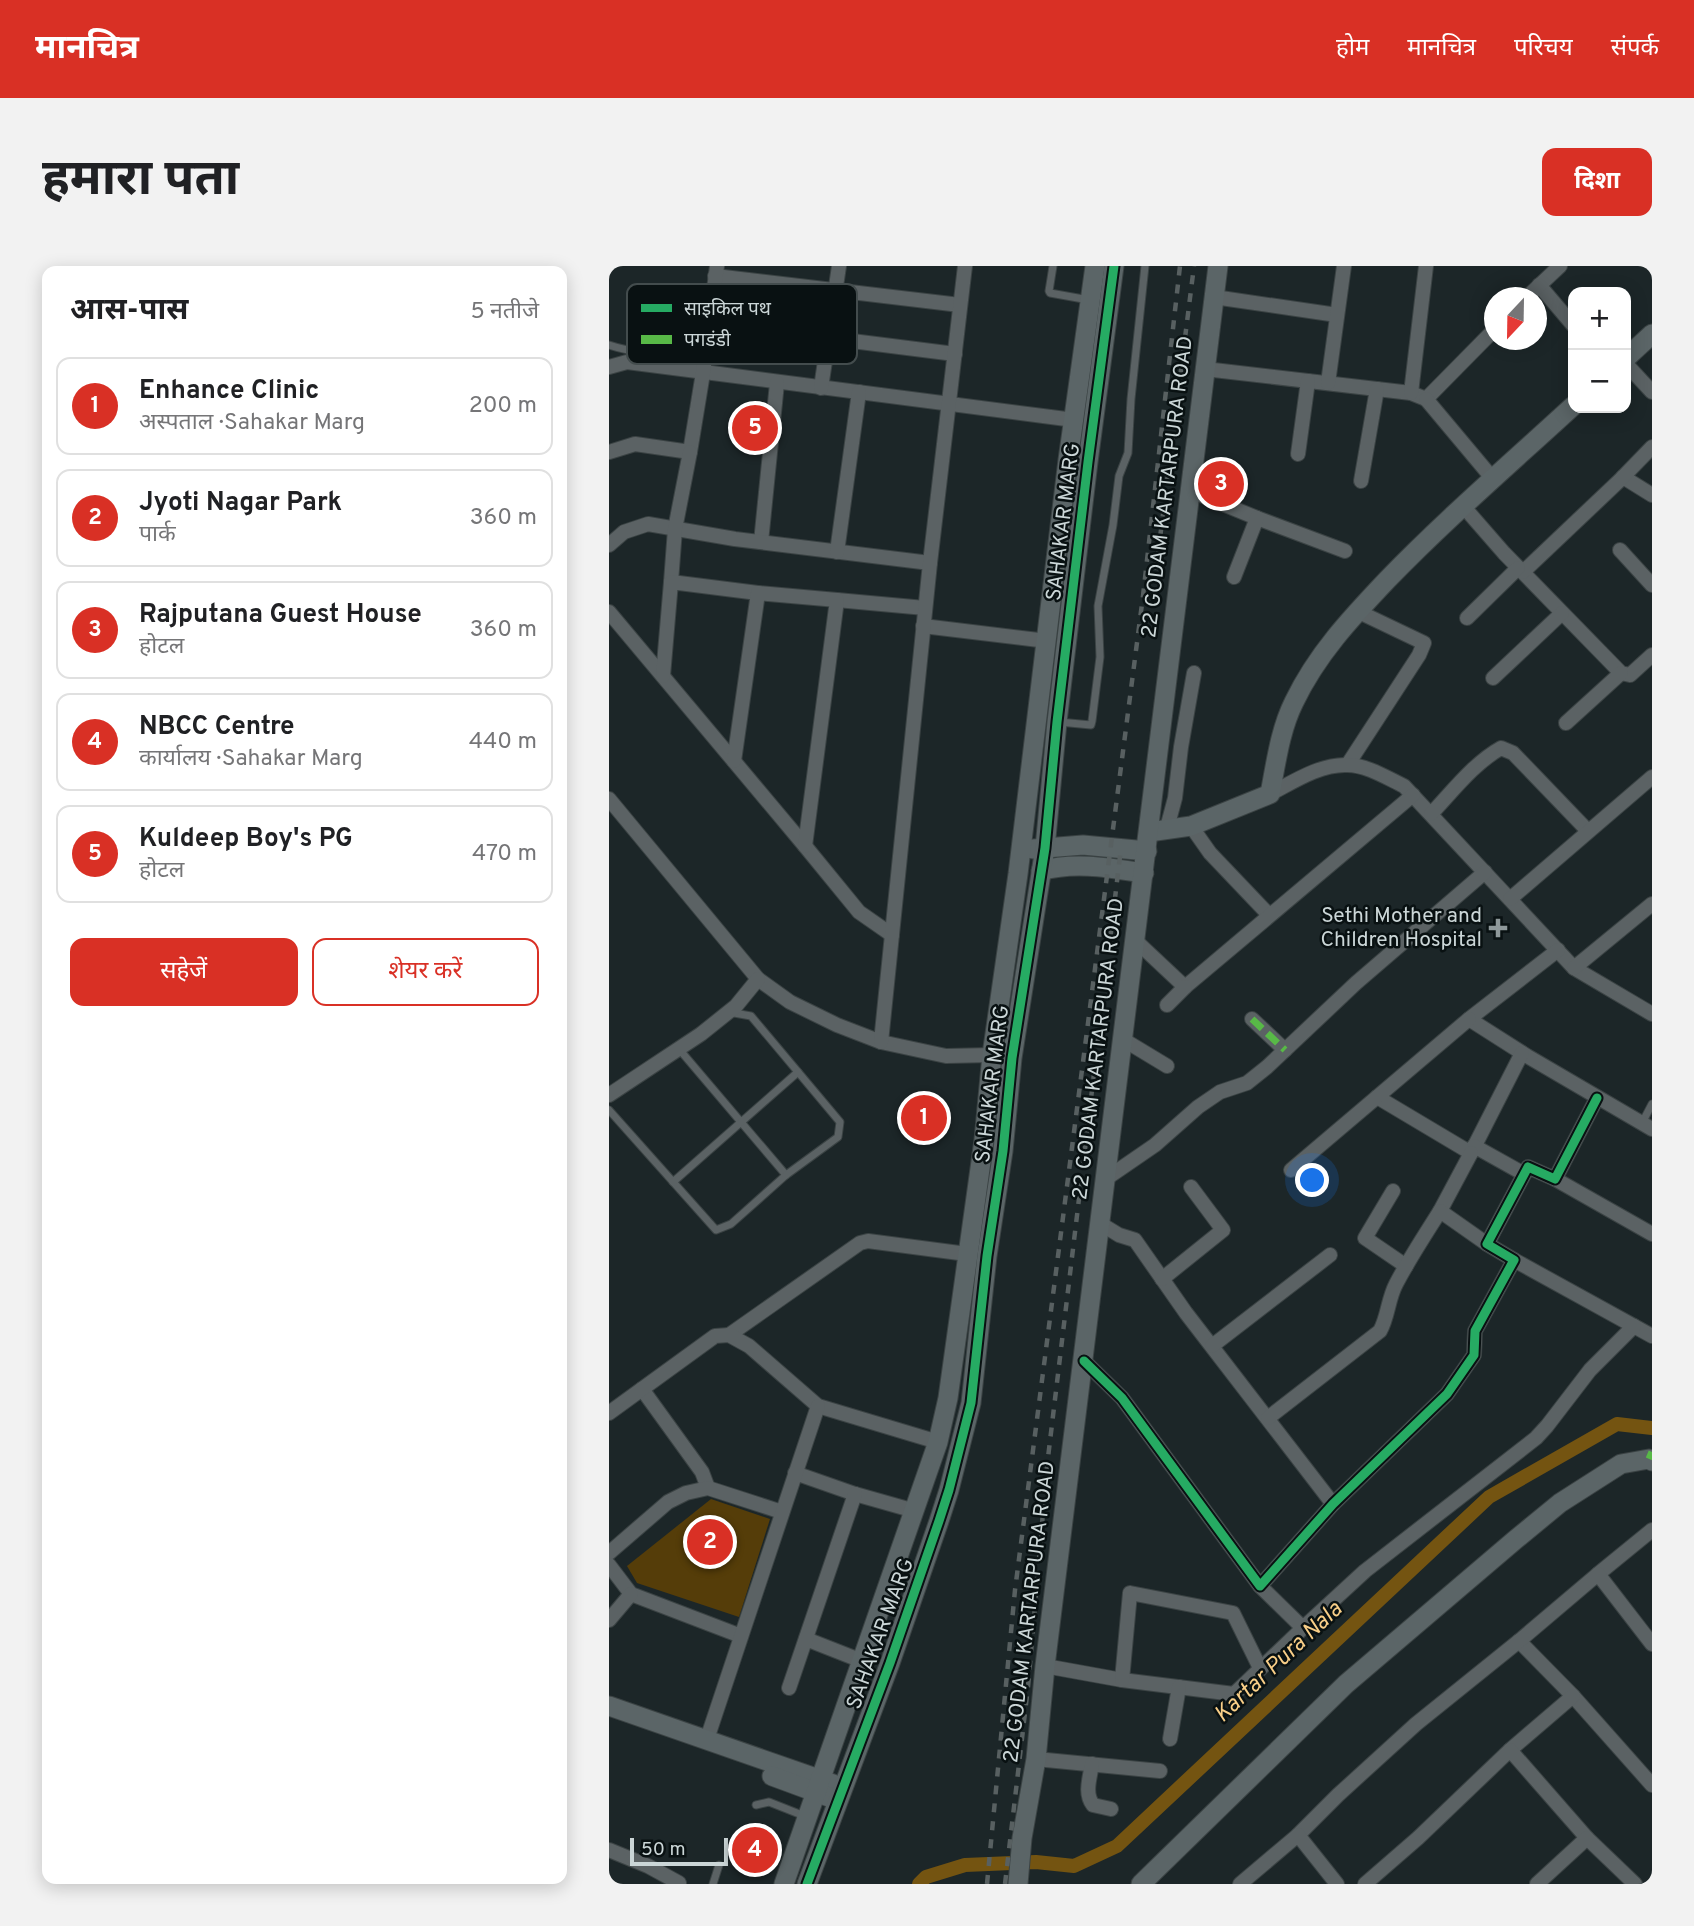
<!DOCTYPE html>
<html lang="hi">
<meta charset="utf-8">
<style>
body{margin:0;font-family:Overpass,"Noto Sans Devanagari",sans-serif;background:#f2f2f2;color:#202124}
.controls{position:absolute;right:21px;top:21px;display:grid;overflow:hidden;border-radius:14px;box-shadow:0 4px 18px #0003}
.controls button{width:63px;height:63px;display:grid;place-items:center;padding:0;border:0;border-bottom:2px solid #e0e0e0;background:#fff;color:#202124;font:35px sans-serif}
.compass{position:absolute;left:875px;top:21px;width:63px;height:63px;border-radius:50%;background:#fff;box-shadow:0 4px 18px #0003;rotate:202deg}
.scale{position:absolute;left:21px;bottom:18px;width:98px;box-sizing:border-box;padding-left:7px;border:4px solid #cbd6d7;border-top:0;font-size:19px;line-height:24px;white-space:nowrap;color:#cbd6d7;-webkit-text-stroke:5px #091112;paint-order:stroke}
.you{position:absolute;left:704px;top:915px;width:24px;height:24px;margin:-18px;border:5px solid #fff;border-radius:50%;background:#1a73e8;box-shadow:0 0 0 10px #1a73e833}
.badge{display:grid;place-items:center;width:46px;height:46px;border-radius:50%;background:#d93025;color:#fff;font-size:23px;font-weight:700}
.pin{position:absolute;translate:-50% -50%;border:4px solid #fff;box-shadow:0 2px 7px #0006}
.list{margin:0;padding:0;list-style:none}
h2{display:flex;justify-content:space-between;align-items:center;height:91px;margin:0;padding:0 28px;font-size:30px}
h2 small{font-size:23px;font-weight:400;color:#757577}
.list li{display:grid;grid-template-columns:46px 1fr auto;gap:21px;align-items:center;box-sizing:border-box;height:98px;margin:0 14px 14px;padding:0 14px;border:2px solid #e0e0e0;border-radius:14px}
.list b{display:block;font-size:26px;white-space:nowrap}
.list p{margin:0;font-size:23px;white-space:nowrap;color:#757577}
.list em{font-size:23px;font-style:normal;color:#757577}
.actions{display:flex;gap:14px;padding:21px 28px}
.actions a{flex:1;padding:16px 0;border:2px solid #d93025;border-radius:14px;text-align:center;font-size:24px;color:#d93025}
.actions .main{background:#d93025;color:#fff}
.map{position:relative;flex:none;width:1043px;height:1618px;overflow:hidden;border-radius:14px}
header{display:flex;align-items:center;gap:42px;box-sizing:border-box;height:98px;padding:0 35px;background:#d93025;color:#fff}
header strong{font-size:33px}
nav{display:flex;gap:38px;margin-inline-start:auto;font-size:24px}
.intro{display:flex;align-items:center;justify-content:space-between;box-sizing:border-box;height:168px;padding:0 42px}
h1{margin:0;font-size:49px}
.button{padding:18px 32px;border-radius:14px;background:#d93025;color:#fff;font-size:24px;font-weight:700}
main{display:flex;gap:42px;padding:0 42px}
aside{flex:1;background:#fff;border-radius:14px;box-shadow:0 4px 18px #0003}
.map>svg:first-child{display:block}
.green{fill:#553d09}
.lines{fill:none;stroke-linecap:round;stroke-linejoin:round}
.canal{stroke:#745411;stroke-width:14}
.lane-casing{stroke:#3b4344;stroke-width:9}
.street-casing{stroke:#3b4344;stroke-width:16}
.secondary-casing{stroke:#3b4344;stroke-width:21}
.lane{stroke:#5b6264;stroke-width:7}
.street{stroke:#5b6264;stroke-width:14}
.secondary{stroke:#5b6567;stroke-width:19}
.rail{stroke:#586061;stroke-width:4.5;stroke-dasharray:9 9;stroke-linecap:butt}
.quiet{stroke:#58b947;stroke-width:7;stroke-dasharray:14 7;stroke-linecap:butt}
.cycleway-casing{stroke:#091112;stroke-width:13}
.cycleway{stroke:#26ab63;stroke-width:9}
.poi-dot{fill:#8e989a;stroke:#091112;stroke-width:2.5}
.labels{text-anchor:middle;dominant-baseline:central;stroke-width:5;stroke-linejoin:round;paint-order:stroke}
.street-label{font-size:21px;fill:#cbd6d7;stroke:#091112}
.poi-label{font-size:21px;fill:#cbd6d7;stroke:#091112;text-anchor:end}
.water-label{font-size:23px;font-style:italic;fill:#f9cf88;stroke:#091112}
.key{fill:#091112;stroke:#434c4d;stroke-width:2}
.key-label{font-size:19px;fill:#cbd6d7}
</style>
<header>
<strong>मानचित्र</strong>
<nav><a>होम</a><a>मानचित्र</a><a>परिचय</a><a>संपर्क</a></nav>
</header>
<div class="intro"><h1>हमारा पता</h1><a class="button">दिशा</a></div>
<main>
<aside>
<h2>आस-पास<small>5 नतीजे</small></h2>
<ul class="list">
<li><span class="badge">1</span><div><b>Enhance Clinic</b><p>अस्पताल · Sahakar Marg</p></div><em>200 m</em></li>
<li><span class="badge">2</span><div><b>Jyoti Nagar Park</b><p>पार्क</p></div><em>360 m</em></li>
<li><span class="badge">3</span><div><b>Rajputana Guest House</b><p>होटल</p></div><em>360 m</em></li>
<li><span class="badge">4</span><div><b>NBCC Centre</b><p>कार्यालय · Sahakar Marg</p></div><em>440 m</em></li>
<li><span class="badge">5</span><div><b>Kuldeep Boy's PG</b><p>होटल</p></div><em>470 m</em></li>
</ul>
<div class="actions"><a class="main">सहेजें</a><a>शेयर करें</a></div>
</aside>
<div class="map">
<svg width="1043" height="1618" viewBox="0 0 1043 1618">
<rect width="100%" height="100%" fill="#1c2628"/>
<polygon class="green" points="102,1233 161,1253 130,1351 28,1317 18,1300"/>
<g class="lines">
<polyline class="canal" points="310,1618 317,1611 356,1599 427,1596 465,1600 508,1580 880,1231 1008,1158 1043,1162"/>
<g class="lane-casing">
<g id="lane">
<polyline points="444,0 440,25 441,27 480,34"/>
<path d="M0 79C18 85 53 91 72 85L78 75 98 76"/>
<polyline points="450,456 482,459 483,455 491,391 489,340 504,259 510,210 519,187 522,133 536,0"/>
<polyline points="70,783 177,909"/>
<polyline points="0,844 107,964 122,958 177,909 229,871 231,856 142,750 125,747 122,744"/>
<polyline points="1033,857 1043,838"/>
<polyline points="64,916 189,806"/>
<polyline points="147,1539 160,1536 198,1551"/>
<polyline points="104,1618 110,1599"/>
</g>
</g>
<g class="street-casing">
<g id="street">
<polyline points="106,10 351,39"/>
<polyline points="930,19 964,59"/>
<polyline points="605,31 728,49"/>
<polyline points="917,32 951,0"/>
<polyline points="100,57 346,88"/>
<polyline points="1017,98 1043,126"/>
<polyline points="0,101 18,96 465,154"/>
<polyline points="596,103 802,127 817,133 886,63"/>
<polyline points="719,117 735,0"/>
<polyline points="212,122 230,0"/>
<polyline points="802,127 817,0"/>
<polyline points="817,133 884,213"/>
<polyline points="0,186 26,178 81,186 94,107 108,0"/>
<polyline points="689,188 699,115"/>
<polyline points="1014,211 1043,229"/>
<polyline points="752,215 768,123"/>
<polyline points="582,225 648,252 736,285"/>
<polyline points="854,240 895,287 1012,407 1021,409 1043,389"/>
<polyline points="152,276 168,117"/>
<polyline points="0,279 15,266 39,258 126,273 321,297"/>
<polyline points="1011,284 1043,319"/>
<polyline points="228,286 250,126"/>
<polyline points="914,306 1011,214 1043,181"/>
<polyline points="625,311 648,252"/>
<polyline points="62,316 66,263 81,186"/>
<polyline points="228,334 316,342"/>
<polyline points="0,346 196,580 250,646 283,669"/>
<polyline points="858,352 909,302"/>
<polyline points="314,360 438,375"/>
<polyline points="54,410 62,316 149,327"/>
<polyline points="884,412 953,347"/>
<polyline points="957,457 1012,407"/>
<polyline points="125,495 149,327 228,334 196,580"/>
<polyline points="739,498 810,389 815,377 748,345"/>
<path d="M661 528C684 516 711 498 738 499 758 499 778 512 795 520L965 702 1043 748"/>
<polyline points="0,533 149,713 181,736 228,759 272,776 337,790 383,789 403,792"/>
<path d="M822 548C843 526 865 497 892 482L904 487 979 565"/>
<polyline points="582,560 601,587 660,649"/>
<polyline points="558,562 566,532 572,481 585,407"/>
<polyline points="901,633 1043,511"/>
<polyline points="527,675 576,721 804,529"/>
<polyline points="949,684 860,753 918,790 1043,863"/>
<polyline points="965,702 1043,638"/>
<polyline points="558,739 576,721"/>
<polyline points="643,753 676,784"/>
<polyline points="515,774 558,800"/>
<polyline points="272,776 321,297 356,0"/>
<polyline points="0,829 92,768 127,740 149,713"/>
<polyline points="768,831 862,887 913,787"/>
<polyline points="865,880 915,908"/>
<polyline points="682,904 860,753"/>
<polyline points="498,912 546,879 589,841 611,826 638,817 658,801 747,717 876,606"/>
<polyline points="946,913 1043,968"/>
<polyline points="784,925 756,972 797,1000"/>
<polyline points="831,945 862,887"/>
<polyline points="492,958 510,969 526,974 577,1047 724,1238"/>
<polyline points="905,994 1043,1070"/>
<polyline points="553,1013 614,964 582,921"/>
<polyline points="120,1069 251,977 259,975 358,988"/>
<polyline points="603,1080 721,989"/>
<polyline points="475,1095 513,1132 651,1320 724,1238 838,1128 865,1089 866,1065 905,994 878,978 919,901 946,913 988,832"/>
<polyline points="33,1123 93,1206 99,1222"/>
<polyline points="0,1147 106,1070 120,1069 140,1080 209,1140 329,1176"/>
<path d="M659 1152 771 1065C779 1051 779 1033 787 1018 800 993 816 969 831 945L878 978"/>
<polyline points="186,1207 246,1228 306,1245"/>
<polyline points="0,1287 59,1236 77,1227 99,1222 173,1246"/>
<polyline points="0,1299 22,1328 132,1370"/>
<polyline points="989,1308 1043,1264"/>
<polyline points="0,1354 22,1328"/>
<polyline points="694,1362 756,1305 927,1172 938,1160 981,1104 1025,1060"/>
<polyline points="197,1373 253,1395"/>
<polyline points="910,1375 964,1430 1043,1519"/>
<polyline points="436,1400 513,1414 625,1428 694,1362 651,1320"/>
<polyline points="513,1414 521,1327 624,1347 651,1402"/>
<polyline points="180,1422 246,1228"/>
<polyline points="98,1473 209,1140"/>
<polyline points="561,1473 570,1421"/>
<polyline points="901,1484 964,1430"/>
<polyline points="427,1493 551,1505"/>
<path d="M483 1498C481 1512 475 1527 484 1539L502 1543"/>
<polyline points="689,1569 729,1529 807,1458 910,1375 989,1308 1043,1378"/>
<polyline points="0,1584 39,1600 70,1617"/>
<polyline points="631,1618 689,1569 728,1618"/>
<polyline points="756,1618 809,1572 901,1484 978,1572"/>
<polyline points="928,1618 978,1572 1026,1618"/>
</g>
</g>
<g class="secondary-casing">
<g id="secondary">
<polyline points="1017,92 1043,68"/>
<path d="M540 566 582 560 661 528C667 497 671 464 685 436 708 388 742 352 778 314 837 253 902 197 964 140"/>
<polyline points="424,583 474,579 538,585"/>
<path d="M432 605C465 595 502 602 535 607"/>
<polyline points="0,1440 224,1518"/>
<polyline points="163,1510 220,1531"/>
<polyline points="175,1618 329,1176 339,1132 375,874 383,789 409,608 459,194 486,0"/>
<polyline points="198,1618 281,1397 330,1255 340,1224 362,1137 378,990 394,885 403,792 436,582 448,456 479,196 505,0"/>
<polyline points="409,1618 413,1572 427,1493 436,1400 609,0"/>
<polyline points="532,1618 737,1418 906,1274 951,1237 1012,1198 1040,1193 1043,1195"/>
</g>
</g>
<use href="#lane" class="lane"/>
<use href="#street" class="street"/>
<use href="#secondary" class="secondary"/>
<g class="rail">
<polyline points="547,304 585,0"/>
<polyline points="378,1618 406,1324 534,330 571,0"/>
<polyline points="396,1618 419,1421 438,1200 512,582"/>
</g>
<g class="quiet">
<polyline points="643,753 676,784"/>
<polyline points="1040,1193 1043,1186"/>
</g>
<g class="cycleway-casing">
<g id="cycleway">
<polyline points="475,1095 513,1132 651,1320 724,1238 838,1128 865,1089 866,1065 905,994 878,978 919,901 946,913 988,832"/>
<polyline points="198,1618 281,1397 330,1255 340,1224 362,1137 378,990 394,885 403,792 436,582 448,456 479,196 505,0"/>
</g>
</g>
<use href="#cycleway" class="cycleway"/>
</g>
<path class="poi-dot" d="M885.5 651.5h7v7h7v7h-7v7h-7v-7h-7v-7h7z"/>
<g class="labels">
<g class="street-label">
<text transform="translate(559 221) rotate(-83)">22 GODAM KARTARPURA ROAD</text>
<text transform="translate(455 256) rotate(-83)">SAHAKAR MARG</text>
<text transform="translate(490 783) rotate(-83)">22 GODAM KARTARPURA ROAD</text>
<text transform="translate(384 818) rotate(-83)">SAHAKAR MARG</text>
<text transform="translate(421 1346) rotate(-83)">22 GODAM KARTARPURA ROAD</text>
<text transform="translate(272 1368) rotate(-70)">SAHAKAR MARG</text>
</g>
<g class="poi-label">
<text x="873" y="650">Sethi Mother and<tspan x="873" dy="24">Children Hospital</tspan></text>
</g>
<g class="water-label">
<text transform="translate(670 1397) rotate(-43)">Kartar Pura Nala</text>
</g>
</g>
<rect x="18" y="18" width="230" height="80" rx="10" class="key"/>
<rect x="32" y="38" width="31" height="8" fill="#26ab63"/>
<rect x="32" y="69" width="31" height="9" fill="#58b947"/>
<g class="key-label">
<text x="75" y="49">साइकिल पथ</text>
<text x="75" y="80">पगडंडी</text>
</g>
</svg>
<div class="controls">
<button>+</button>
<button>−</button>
</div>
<svg class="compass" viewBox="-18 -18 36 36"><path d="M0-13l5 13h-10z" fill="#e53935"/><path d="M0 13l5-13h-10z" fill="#757577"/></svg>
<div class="scale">50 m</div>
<div class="you"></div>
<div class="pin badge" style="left:315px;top:852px">1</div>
<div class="pin badge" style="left:101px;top:1276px">2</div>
<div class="pin badge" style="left:612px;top:218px">3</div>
<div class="pin badge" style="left:146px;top:1584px">4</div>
<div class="pin badge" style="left:146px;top:162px">5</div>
</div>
</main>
